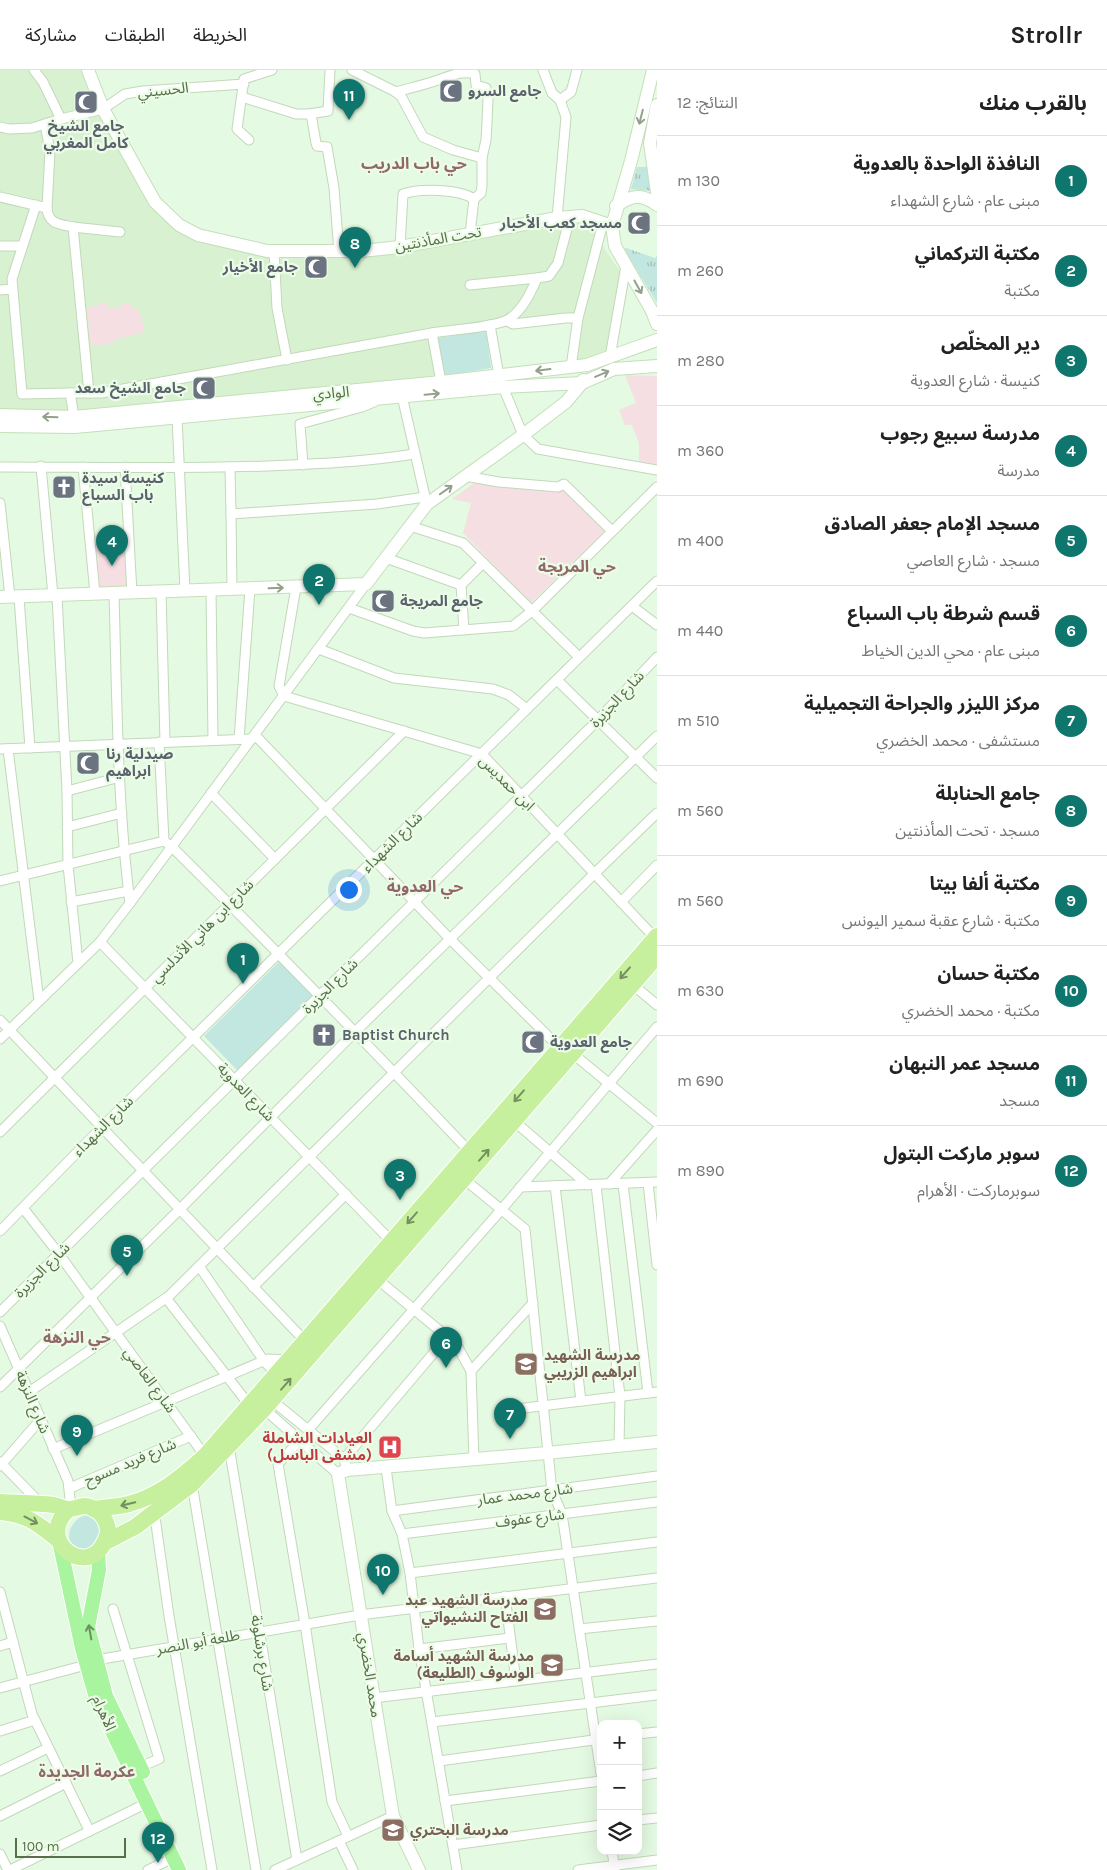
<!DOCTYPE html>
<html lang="ar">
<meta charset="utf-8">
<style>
body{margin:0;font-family:Karla,"Noto Sans Arabic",sans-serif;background:#f6f6f6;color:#222;direction:rtl}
.controls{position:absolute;right:15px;bottom:15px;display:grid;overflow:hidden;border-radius:10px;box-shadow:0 5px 20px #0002}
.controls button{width:45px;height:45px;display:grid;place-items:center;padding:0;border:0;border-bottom:1px solid #e0e0e0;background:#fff;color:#222;font:25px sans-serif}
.scale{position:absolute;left:15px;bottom:12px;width:111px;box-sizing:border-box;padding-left:5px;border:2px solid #596f4b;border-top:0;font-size:14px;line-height:18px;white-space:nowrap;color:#596f4b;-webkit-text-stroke:4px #ebfde7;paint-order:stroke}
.you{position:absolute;left:348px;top:819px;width:18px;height:18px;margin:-12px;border:4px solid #fff;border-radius:50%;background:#1a73e8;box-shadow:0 0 0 8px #1a73e833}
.badge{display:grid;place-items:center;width:32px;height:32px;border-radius:50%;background:#0f766e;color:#fff;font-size:16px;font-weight:700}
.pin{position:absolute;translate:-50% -41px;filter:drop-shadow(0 1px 2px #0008)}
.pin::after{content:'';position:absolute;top:26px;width:18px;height:15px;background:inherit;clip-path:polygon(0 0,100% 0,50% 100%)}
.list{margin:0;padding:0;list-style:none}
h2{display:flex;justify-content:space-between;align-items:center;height:65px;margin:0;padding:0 20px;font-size:21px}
h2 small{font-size:16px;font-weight:400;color:#767676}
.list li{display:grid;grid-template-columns:32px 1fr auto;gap:15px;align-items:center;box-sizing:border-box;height:90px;padding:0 20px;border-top:1px solid #e0e0e0}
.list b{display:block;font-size:19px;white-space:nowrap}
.list p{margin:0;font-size:16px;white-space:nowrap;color:#767676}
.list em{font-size:16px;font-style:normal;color:#767676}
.icon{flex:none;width:28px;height:28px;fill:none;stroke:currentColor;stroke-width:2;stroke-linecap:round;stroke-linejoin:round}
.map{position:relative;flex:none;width:657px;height:1800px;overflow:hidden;direction:ltr}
header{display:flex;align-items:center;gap:30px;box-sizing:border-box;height:70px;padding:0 25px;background:#fff;border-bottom:1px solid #e0e0e0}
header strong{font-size:24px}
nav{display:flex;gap:28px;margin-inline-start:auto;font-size:18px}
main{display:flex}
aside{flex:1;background:#fff}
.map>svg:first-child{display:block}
.residential{fill:#d8f1d1}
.education{fill:#f6dfe2}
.grass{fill:url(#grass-tufts)}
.green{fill:#c2e6e0}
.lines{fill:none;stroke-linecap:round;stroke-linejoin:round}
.street-casing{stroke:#c2d8ba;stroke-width:11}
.secondary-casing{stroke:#c5dfba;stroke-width:14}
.primary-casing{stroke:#fff;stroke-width:16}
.highway-casing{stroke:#fff;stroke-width:18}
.street{stroke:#fff;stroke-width:9}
.secondary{stroke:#fff;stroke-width:12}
.primary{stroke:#a9f49f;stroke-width:14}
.highway{stroke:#c6f09d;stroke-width:16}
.oneway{stroke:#93a18a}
.oneway2{stroke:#748f60}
.oneway3{stroke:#6d9060}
.labels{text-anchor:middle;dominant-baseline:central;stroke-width:4.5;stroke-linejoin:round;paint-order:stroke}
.street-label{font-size:15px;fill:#596f4b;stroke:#ebfde7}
.worship-label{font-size:15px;font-weight:bold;fill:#5b616d;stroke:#ebfde7;text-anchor:start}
.education-label{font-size:15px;font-weight:bold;fill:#785e54;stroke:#ebfde7;text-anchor:start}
.health-label{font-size:15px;font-weight:bold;fill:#be3a42;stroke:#ebfde7;text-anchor:end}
.neighbourhood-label{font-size:16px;font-weight:bold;fill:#92676a;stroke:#ebfde7}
</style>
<header>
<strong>Strollr</strong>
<nav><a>الخريطة</a><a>الطبقات</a><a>مشاركة</a></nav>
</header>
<main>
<aside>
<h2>بالقرب منك<small>النتائج: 12</small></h2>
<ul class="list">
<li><span class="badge">1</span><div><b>النافذة الواحدة بالعدوية</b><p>مبنى عام · شارع الشهداء</p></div><em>130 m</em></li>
<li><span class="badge">2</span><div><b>مكتبة التركماني</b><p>مكتبة</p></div><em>260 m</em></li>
<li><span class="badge">3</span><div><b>دير المخلّص</b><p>كنيسة · شارع العدوية</p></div><em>280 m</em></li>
<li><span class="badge">4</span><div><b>مدرسة سبيع رجوب</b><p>مدرسة</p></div><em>360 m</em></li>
<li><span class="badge">5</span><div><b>مسجد الإمام جعفر الصادق</b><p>مسجد · شارع العاصي</p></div><em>400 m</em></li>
<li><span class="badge">6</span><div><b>قسم شرطة باب السباع</b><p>مبنى عام · محي الدين الخياط</p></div><em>440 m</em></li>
<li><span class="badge">7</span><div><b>مركز الليزر والجراحة التجميلية</b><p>مستشفى · محمد الخضري</p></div><em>510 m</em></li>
<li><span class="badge">8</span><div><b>جامع الحنابلة</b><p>مسجد · تحت المأذنتين</p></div><em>560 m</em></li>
<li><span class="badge">9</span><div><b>مكتبة ألفا بيتا</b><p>مكتبة · شارع عقبة سمير اليونس</p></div><em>560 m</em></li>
<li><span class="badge">10</span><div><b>مكتبة حسان</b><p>مكتبة · محمد الخضري</p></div><em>630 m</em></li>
<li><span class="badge">11</span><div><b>مسجد عمر النبهان</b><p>مسجد</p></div><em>690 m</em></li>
<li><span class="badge">12</span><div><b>سوبر ماركت البتول</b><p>سوبرماركت · الأهرام</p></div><em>890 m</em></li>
</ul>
</aside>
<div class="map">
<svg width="657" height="1800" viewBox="0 0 657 1800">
<defs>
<pattern id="grass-tufts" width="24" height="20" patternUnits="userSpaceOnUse" patternTransform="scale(1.25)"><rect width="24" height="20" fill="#c2e6e0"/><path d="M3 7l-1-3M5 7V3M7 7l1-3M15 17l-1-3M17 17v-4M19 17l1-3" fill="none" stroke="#a1bfb8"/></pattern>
</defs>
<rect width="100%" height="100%" fill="#e5fae2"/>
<polygon class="residential" points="0,0 88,0 155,132 179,155 217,170 339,182 557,148 603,153 600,172 624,207 610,287 571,297 577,248 566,248 432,263 441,312 74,347 0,345"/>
<g class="education">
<polygon points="107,232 109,239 121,237 122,234 127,232 140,243 145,262 113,270 114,274 91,275 87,238"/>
<polygon points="625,305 657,306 657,396 639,393 639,373 632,355 625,355 619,340 636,333"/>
<polygon points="474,413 559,420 563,418 605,461 531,533 463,463 471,433 452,429"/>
<polygon points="126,470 129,519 97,520 95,474 103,473 103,471"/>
</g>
<g class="grass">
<polygon points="637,97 649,97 651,121 631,119"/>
<polygon points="626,178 655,188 657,186 657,233 624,179"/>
</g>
<g class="green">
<polygon points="486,260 491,298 444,306 437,268"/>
<polygon points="280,891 316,925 237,1000 204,966"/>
<path d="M86 1445 92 1446 104 1458 90 1480C87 1480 82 1480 78 1478 61 1470 71 1449 86 1445Z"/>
</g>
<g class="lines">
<g class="street-casing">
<g id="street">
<polyline points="34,0 43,12 61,49"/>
<polyline points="352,0 394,21 401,26 423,67 453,80 482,88"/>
<polyline points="543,0 552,23 560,30 566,47 557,148"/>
<path d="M396 22C410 18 424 15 438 10 450 6 463 0 475 4L476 15 486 18 488 29 487 52 486 70 482 88V116L481 123 474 129 470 164"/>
<polyline points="242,27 296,44 309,44 328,41 330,0"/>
<polyline points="560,30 571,22 577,0"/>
<polyline points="311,44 316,73 317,76 327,77 334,118 339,182"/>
<polyline points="0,57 9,59 32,58 61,49 103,39 125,24 143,21 244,14"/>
<polyline points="249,70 237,59 244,9 272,0"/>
<polyline points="0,127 47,138 50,81 45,54"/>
<polyline points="36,135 12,209 22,324 70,323"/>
<path d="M47 138C48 154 59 154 73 157L89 323"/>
<polyline points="73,157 120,162"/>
<polyline points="0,176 22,176"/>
<path d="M400 177 403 124C420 118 459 119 474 129"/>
<polyline points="274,181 277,238 287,290"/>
<polyline points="470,215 537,208"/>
<polyline points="0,220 12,219"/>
<polyline points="507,251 513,254 566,248 578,248"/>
<polyline points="490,255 499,306 503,317 523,365 538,379 657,400"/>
<path d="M432 263C454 259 484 259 505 251 521 244 531 223 537 208L549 206 558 193 570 147"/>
<polyline points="610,287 626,196"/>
<polyline points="571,297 578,248 603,153"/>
<polyline points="402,326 426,431"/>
<polyline points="74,347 70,323 101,323 432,263 441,312"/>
<polyline points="177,347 185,521"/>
<polyline points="303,395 300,354 362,337 374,332"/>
<polyline points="41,396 53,526"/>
<path d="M0 397C89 397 178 399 267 396 316 394 365 392 414 384"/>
<polyline points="83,397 95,524"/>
<polyline points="125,397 132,523"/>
<polyline points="230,397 231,444 377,434 425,427"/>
<polyline points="465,406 499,412 558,417 564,414 612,461"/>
<polyline points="0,433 10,527"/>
<polyline points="231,444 232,519"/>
<polyline points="410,456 463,473 579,587"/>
<polyline points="386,488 461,515 483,493"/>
<polyline points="461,515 464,560"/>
<polyline points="296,517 279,616 284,626 482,684 655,868"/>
<polyline points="211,520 213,670"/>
<polyline points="161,522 165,672"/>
<path d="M114 524C117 627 117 731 130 833"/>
<polyline points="57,526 67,721 68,795 78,893"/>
<polyline points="19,527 30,678"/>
<polyline points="632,536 657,555"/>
<polyline points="349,538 413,561 424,563 513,556 532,541 657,417"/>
<polyline points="319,579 394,608 493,619 509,625 527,639"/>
<polyline points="557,610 657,708"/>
<polyline points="255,665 450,869 560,978"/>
<polyline points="239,669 250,519"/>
<polyline points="159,672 164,771"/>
<polyline points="0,679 252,669"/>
<polyline points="8,679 39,931"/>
<polyline points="67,721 120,707"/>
<polyline points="211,723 275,789"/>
<polyline points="67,757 122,743"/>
<path d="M0 811 164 771 172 777C273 877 372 979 470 1082"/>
<polyline points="71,832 129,821"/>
<polyline points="621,832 657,795"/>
<polyline points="100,872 392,1172"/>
<polyline points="632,914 657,935"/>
<polyline points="0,950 305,1271"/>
<polyline points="0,969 100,872 130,833 366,514"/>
<polyline points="572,983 657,1053"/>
<polyline points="514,1051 588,1115"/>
<polyline points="0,1062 404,661"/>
<polyline points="464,1109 525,1159 552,1421 562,1444 601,1704"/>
<polyline points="648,1113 657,1195"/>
<polyline points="609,1114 657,1060"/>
<polyline points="623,1114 648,1323"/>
<polyline points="596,1115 620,1326 619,1375"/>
<polyline points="555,1116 581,1331"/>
<polyline points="520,1117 657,1112"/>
<polyline points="23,1138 59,1184 205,1386"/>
<polyline points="0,1161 102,1057 657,511"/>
<polyline points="199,1196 264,1291 276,1304"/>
<polyline points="377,1209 456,1274 471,1301 474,1390"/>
<polyline points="253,1217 346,1124"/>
<polyline points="166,1228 250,1336"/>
<polyline points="0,1242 598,650 657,587"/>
<polyline points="0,1256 68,1411 71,1438"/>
<polyline points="471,1301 533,1233"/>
<polyline points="0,1317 180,1139 355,962 657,666"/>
<polyline points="29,1322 169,1226 594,804 657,743"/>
<polyline points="269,1328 344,1389"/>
<polyline points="262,1337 338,1404"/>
<polyline points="500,1341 657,1322"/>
<polyline points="308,1360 501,1140 657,957"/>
<polyline points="300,1370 278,1394 305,1554 332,1732 348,1766"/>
<polyline points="229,1376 297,1790"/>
<polyline points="53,1379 268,1289 288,1290"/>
<polyline points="0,1392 40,1433"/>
<polyline points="0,1396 41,1349"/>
<polyline points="386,1398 392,1441 402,1464 410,1503 419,1579 457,1800"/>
<polyline points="347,1400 344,1389 448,1266"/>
<polyline points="192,1414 256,1800"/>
<polyline points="70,1418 191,1366"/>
<polyline points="154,1440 169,1546 212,1800"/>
<polyline points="392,1441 657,1406"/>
<polyline points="402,1464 657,1432"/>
<polyline points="410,1503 657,1472"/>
<polyline points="0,1522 32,1644 89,1760"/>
<polyline points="505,1526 516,1611"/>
<polyline points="113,1539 159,1689 140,1697"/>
<polyline points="579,1559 657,1551"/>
<polyline points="0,1576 13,1572"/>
<polyline points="419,1579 510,1568"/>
<polyline points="96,1590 360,1545 657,1508"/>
<polyline points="0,1618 86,1595"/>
<polyline points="373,1628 657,1594"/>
<polyline points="432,1652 657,1625"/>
<polyline points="0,1661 35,1650"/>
<polyline points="638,1664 657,1662"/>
<polyline points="439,1691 601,1669"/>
<polyline points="0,1701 48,1678"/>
<polyline points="638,1706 657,1703"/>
<polyline points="445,1731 601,1711"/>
<polyline points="0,1746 66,1713"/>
<polyline points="638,1750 657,1748"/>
<polyline points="339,1771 353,1800"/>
<polyline points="453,1775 601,1755"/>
<polyline points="612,1781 615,1800"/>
<polyline points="0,1784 8,1800"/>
<polyline points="10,1800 147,1733"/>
<polyline points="148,1800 173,1788"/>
<polyline points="275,1800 393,1746"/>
<polyline points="578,1800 657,1790"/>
</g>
</g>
<g class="secondary-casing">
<g id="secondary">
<polyline points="88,0 103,39 155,132 179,155 198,165 267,181 361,181 400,177 557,148 582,146 612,156"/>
<polyline points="653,0 631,91 612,156 615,176 652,241 657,254"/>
<polyline points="657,35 650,73 657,123"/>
<path d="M616 136C632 125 641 123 657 135"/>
<polyline points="0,345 74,347 441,312 587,295 657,270"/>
<polyline points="0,356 75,357 503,317 582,313 583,310"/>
<polyline points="0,527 366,514 427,434 523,365 566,332 582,313 614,299 657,296"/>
<polyline points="419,1800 393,1746 338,1404 347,1400 547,1383 657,1372"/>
</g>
</g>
<g class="primary-casing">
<g id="primary">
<polyline points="60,1475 82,1578 96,1628 179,1800"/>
<polyline points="98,1481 99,1500 88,1557 106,1626 143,1702"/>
</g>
</g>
<g class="highway-casing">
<g id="highway">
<path d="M0 1432C18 1433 36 1433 54 1435 59 1436 64 1439 68 1439 77 1440 82 1432 94 1439 102 1443 107 1451 108 1460 108 1467 105 1472 101 1478 81 1505 36 1468 69 1439"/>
<path d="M94 1439C106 1437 118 1437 129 1434 159 1426 183 1406 205 1386L657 866"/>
<path d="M0 1442C27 1445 36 1452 57 1469"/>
<polyline points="106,1472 135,1457 192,1414 264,1339 657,886"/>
</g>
</g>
<use href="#street" class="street"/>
<use href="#secondary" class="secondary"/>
<use href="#primary" class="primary"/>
<use href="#highway" class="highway"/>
</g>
<defs><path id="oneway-shaft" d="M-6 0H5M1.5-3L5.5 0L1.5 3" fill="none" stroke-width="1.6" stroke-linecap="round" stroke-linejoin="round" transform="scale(1.25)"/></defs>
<g class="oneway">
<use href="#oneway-shaft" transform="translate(641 47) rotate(104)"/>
<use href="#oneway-shaft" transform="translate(638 217) rotate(61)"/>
<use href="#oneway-shaft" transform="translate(543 300) rotate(173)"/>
<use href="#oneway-shaft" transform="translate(602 304) rotate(-23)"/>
<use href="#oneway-shaft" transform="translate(432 324) rotate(-5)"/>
<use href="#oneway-shaft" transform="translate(50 347) rotate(-178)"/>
<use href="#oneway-shaft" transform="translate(446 420) rotate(-35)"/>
<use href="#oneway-shaft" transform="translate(276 518) rotate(-2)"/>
</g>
<g class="oneway2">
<use href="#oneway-shaft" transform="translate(625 903) rotate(131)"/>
<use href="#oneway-shaft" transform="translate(519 1026) rotate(131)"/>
<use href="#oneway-shaft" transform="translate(484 1085) rotate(-49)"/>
<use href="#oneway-shaft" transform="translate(412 1148) rotate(131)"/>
<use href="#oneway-shaft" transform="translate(286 1314) rotate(-49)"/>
<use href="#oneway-shaft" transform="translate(128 1434) rotate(167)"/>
<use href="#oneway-shaft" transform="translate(31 1450) rotate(28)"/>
</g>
<use class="oneway3" href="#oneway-shaft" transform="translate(90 1562) rotate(-100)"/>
<defs>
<g id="mosque-square" transform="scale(1.25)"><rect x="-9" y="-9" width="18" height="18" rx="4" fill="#6b7280" stroke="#ebfde7"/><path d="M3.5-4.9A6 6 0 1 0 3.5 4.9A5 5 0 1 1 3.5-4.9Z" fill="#fff"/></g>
<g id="church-square" transform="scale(1.25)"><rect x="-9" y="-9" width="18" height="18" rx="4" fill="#6b7280" stroke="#ebfde7"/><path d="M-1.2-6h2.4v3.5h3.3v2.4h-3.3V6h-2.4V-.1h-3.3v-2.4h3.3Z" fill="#fff"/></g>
<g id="school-square" transform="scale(1.25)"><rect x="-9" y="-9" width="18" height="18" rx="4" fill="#8d6e63" stroke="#ebfde7"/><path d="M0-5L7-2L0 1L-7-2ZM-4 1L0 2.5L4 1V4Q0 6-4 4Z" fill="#fff"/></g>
<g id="hospital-square" transform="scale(1.25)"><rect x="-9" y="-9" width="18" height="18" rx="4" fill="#e0444e" stroke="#ebfde7"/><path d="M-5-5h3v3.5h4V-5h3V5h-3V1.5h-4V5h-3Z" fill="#fff"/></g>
</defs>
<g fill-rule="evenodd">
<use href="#mosque-square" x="451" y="21"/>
<use href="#mosque-square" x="86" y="32"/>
<use href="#mosque-square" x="639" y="153"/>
<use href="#mosque-square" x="316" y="197"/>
<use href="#mosque-square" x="204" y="318"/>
<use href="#church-square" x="64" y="417"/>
<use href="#mosque-square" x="383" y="531"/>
<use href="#mosque-square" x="88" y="693"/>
<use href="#church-square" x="324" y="965"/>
<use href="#mosque-square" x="533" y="972"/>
<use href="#school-square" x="526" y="1294"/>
<use href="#hospital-square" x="390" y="1377"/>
<use href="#school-square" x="545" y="1539"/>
<use href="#school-square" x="552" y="1595"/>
<use href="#school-square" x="393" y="1760"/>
</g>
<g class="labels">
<g class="street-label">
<text transform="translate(163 20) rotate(-6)">الحسيني</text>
<text transform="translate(438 169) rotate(-10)">تحت المأذنتين</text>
<text transform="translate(331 323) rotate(-5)">الوادي</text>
<text transform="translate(617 629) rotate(-47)">شارع الجزيرة</text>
<text transform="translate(507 713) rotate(45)">ابن حمديس</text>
<text transform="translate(392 772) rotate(-45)">شارع الشهداء</text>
<text transform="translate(202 861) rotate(-45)">شارع ابن هاني الأندلسي</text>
<text transform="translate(330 916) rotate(-45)">شارع الجزيرة</text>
<text transform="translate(246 1022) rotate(46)">شارع العدوية</text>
<text transform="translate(103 1056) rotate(-45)">شارع الشهداء</text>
<text transform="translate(42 1200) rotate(-45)">شارع الجزيرة</text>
<text transform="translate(150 1310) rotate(54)">شارع العاصي</text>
<text transform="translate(33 1332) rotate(67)">شارع النزهة</text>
<text transform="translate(130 1392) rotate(-23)">شارع فريد مسوح</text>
<text transform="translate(525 1424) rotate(-7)">شارع محمد عمار</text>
<text transform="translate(530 1448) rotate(-7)">شارع عفوف</text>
<text transform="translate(198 1572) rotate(-10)">طلعة أبو النصر</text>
<text transform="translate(262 1583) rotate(81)">شارع برشلونة</text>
<text transform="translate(370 1605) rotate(81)">محمد الخضري</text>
<text transform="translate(104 1643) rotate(66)">الأهرام</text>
</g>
<g class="worship-label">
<text x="468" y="21">جامع السرو</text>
<text x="86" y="56" text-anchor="middle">جامع الشيخ<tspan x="86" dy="17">كامل المغربي</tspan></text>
<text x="622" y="153" text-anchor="end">مسجد كعب الأحبار</text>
<text x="298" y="197" text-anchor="end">جامع الأخيار</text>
<text x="186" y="318" text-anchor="end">جامع الشيخ سعد</text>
<text x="82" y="408">كنيسة سيدة<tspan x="82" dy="17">باب السباع</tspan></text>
<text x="400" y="531">جامع المريجة</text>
<text x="106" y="684">صيدلية رنا<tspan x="106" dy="17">ابراهيم</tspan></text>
<text x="342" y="965">Baptist Church</text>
<text x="550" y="972">جامع العدوية</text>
</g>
<g class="education-label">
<text x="544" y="1285">مدرسة الشهيد<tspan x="544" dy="17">ابراهيم الزريبي</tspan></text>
<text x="528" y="1530" text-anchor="end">مدرسة الشهيد عبد<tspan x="528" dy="17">الفتاح النشيواتي</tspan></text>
<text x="534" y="1586" text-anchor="end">مدرسة الشهيد أسامة<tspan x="534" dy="17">الوسوف (الطليعة)</tspan></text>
<text x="410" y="1760">مدرسة البحتري</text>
</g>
<g class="health-label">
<text x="372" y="1368">العيادات الشاملة<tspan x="372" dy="17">(مشفى الباسل)</tspan></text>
</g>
<g class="neighbourhood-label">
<text x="414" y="93">حي باب الدريب</text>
<text x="577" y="496">حي المريجة</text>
<text x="425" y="816">حي العدوية</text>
<text x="77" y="1267">حي النزهة</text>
<text x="87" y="1701">عكرمة الجديدة</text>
</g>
</g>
</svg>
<div class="controls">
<button>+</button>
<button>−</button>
<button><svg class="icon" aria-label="layers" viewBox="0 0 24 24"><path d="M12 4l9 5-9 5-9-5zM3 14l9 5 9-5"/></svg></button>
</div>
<div class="scale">100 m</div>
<div class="you"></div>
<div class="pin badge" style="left:243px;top:914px">1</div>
<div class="pin badge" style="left:319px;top:535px">2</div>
<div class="pin badge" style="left:400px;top:1130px">3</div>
<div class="pin badge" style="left:112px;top:496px">4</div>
<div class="pin badge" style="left:127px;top:1206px">5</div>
<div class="pin badge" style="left:446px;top:1298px">6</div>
<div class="pin badge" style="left:510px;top:1369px">7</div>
<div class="pin badge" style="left:355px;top:198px">8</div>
<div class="pin badge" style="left:77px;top:1386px">9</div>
<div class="pin badge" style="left:383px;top:1525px">10</div>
<div class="pin badge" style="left:349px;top:50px">11</div>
<div class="pin badge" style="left:158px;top:1793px">12</div>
</div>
</main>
